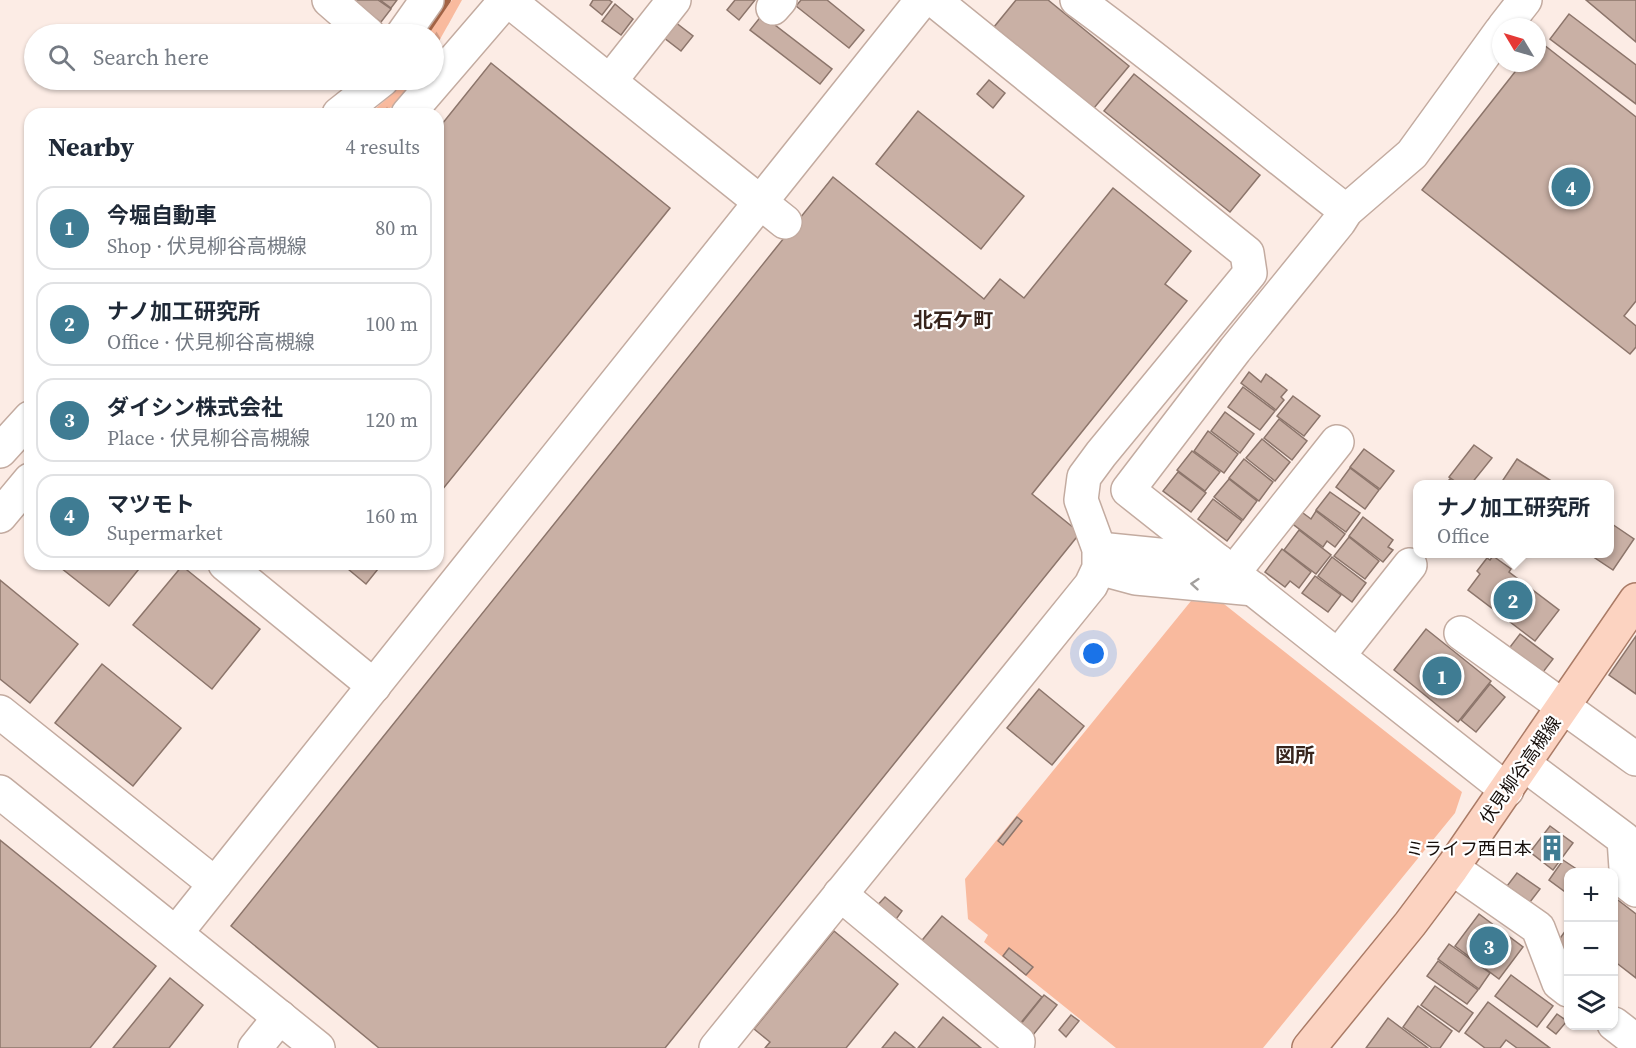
<!DOCTYPE html>
<meta charset="utf-8">
<style>
body{margin:0;font-family:"Source Serif 4","Noto Sans JP",serif;background:#f2f2f3;color:#1f2937}
.controls{position:absolute;right:18px;bottom:18px;display:grid;overflow:hidden;border-radius:12px;box-shadow:0 2px 4px #0004}
.controls button{width:54px;height:54px;display:grid;place-items:center;padding:0;border:0;border-bottom:2px solid #e0e1e3;background:#fff;color:#1f2937;font:30px sans-serif}
.compass{position:absolute;left:1492px;top:18px;width:54px;height:54px;border-radius:50%;background:#fff;box-shadow:0 2px 4px #0004;rotate:308deg}
.you{position:absolute;left:1094px;top:654px;width:21px;height:21px;margin:-15px;border:4px solid #fff;border-radius:50%;background:#1a73e8;box-shadow:0 0 0 9px #1a73e833}
.badge{display:grid;place-items:center;width:39px;height:39px;border-radius:50%;background:#3f7c93;color:#fff;font-size:20px;font-weight:700}
.pin{position:absolute;translate:-50% -50%;border:3px solid #fff;box-shadow:0 2px 6px #0006}
.popup{position:absolute;left:1413px;top:480px;width:201px;height:78px;box-sizing:border-box;display:grid;place-content:center;border-radius:12px;background:#fff;filter:drop-shadow(0 2px 4px #0005);font-size:20px;white-space:nowrap;color:#747a83}
.popup b{font-size:22px;color:#1f2937}
.popup::after{content:'';position:absolute;left:50%;top:100%;margin-left:-12px;border:12px solid transparent;border-top-color:#fff}
.list{margin:0;padding:0;list-style:none}
h2{display:flex;justify-content:space-between;align-items:center;height:78px;margin:0;padding:0 24px;font-size:26px}
h2 small{font-size:20px;font-weight:400;color:#747a83}
.list li{display:grid;grid-template-columns:39px 1fr auto;gap:18px;align-items:center;box-sizing:border-box;height:84px;margin:0 12px 12px;padding:0 12px;border:2px solid #e0e1e3;border-radius:18px}
.list b{display:block;font-size:22px;white-space:nowrap}
.list p{margin:0;font-size:20px;white-space:nowrap;color:#747a83}
.list em{font-size:20px;font-style:normal;color:#747a83}
.icon{flex:none;width:33px;height:33px;fill:none;stroke:currentColor;stroke-width:2;stroke-linecap:round;stroke-linejoin:round}
.map{position:relative;flex:none;width:1636px;height:1048px;overflow:hidden}
.search{position:absolute;background:#fff;box-shadow:0 2px 4px #0004;left:24px;top:24px;width:420px;height:66px;display:flex;align-items:center;gap:15px;box-sizing:border-box;padding:0 21px;border-radius:33px;color:#747a83;font-size:22px}
.panel{position:absolute;background:#fff;box-shadow:0 2px 4px #0004;left:24px;top:108px;width:420px;height:462px;border-radius:18px}
.map>svg:first-child{display:block}
.green{fill:#f9ba9e}
.forest{fill:url(#forest-firs)}
.lines{fill:none;stroke-linecap:round;stroke-linejoin:round}
.stream{stroke:#a36345;stroke-width:8}
.building{fill:#c9b0a5;stroke:#8c756b;stroke-width:1.5}
.minor-casing{stroke:#c3aba0;stroke-width:36}
.major-casing{stroke:#aa7b66;stroke-width:36}
.minor{stroke:#fff;stroke-width:33}
.major{stroke:#fcd3c1;stroke-width:33}
.oneway{stroke:#a29f9d}
.labels{text-anchor:middle;dominant-baseline:central;stroke-width:4.5;stroke-linejoin:round;paint-order:stroke}
.street-label{font-size:18px;fill:#160e0a;stroke:#fff}
.poi-label{font-size:18px;fill:#160e0a;stroke:#fff;text-anchor:end}
.neighbourhood-label{font-size:20px;font-weight:bold;fill:#37241c;stroke:#fff}
</style>
<div class="map">
<svg width="1636" height="1048" viewBox="0 0 1636 1048">
<defs>
<pattern id="forest-firs" width="22" height="20" patternUnits="userSpaceOnUse" patternTransform="scale(1.5)"><rect width="22" height="20" fill="#f9ba9e"/><path d="M5 1l3.5 6h-7zM16 11l3.5 6h-7z" fill="#d59f87"/></pattern>
</defs>
<rect width="100%" height="100%" fill="#fcece5"/>
<polygon class="green" points="1191,601 1224,604 1462,792 1455,813 1263,1048 1116,1048 984,942 988,935 968,919 965,879"/>
<g class="forest">
<polygon points="452,0 462,0 434,50 434,34 428,34"/>
<path d="M405 80H415C401 97 393 114 369 114L390 96Z"/>
</g>
<g class="lines">
<polyline class="stream" points="424,34 447,0"/>
</g>
<g class="building">
<polygon points="354,0 378,0 391,9 381,22 353,2"/>
<polygon points="380,0 397,0 391,8"/>
<polygon points="593,0 609,0 612,2 602,15 590,5"/>
<polygon points="735,0 755,0 739,20 727,10"/>
<polygon points="801,0 827,0 864,30 849,48 796,6"/>
<polygon points="1016,0 1048,0 1129,66 1094,108 994,27"/>
<polygon points="1586,0 1636,0 1636,42"/>
<polygon points="615,4 633,19 621,35 602,21"/>
<polygon points="1569,14 1636,65 1636,104 1550,39"/>
<polygon points="762,15 832,69 820,84 750,30"/>
<polygon points="675,22 693,36 681,51 663,37"/>
<polygon points="1539,41 1636,117 1636,301 1624,316 1636,326 1636,347 1630,354 1422,190 1522,63 1537,63 1537,44"/>
<polygon points="491,63 670,208 438,495 438,129"/>
<polygon points="1134,74 1260,175 1230,212 1104,111"/>
<polygon points="989,80 1005,93 993,108 977,94"/>
<polygon points="918,111 1024,196 981,249 876,164"/>
<polygon points="833,177 984,299 1000,279 1024,298 1113,188 1191,251 1165,284 1187,301 1032,494 1080,533 665,1048 379,1048 231,926"/>
<polygon points="1249,372 1261,382 1266,374 1287,390 1281,397 1284,400 1276,410 1241,383"/>
<polygon points="1243,387 1275,411 1260,430 1228,407"/>
<polygon points="1293,396 1320,416 1304,436 1277,416"/>
<polygon points="1225,412 1254,434 1240,453 1211,431"/>
<polygon points="1279,419 1307,441 1292,460 1264,438"/>
<polygon points="1208,431 1238,454 1224,473 1194,451"/>
<polygon points="1262,439 1290,462 1275,481 1246,458"/>
<polygon points="1474,445 1492,458 1471,484 1459,484 1449,477"/>
<polygon points="1364,449 1394,471 1380,489 1350,467"/>
<polygon points="1192,451 1220,472 1205,491 1177,470"/>
<polygon points="1244,459 1273,482 1259,501 1229,478"/>
<polygon points="1517,459 1556,484 1501,483"/>
<polygon points="1350,468 1379,490 1365,509 1336,487"/>
<polygon points="1178,472 1206,493 1191,512 1163,491"/>
<polygon points="1229,479 1257,501 1243,520 1214,497"/>
<polygon points="1450,479 1457,484 1445,484"/>
<polygon points="1330,492 1360,513 1346,532 1316,510"/>
<polygon points="1213,499 1242,521 1227,541 1198,519"/>
<polygon points="1299,510 1311,519 1316,511 1345,534 1335,547 1327,541 1323,547 1290,522"/>
<polygon points="1363,517 1393,540 1388,547 1393,550 1383,562 1349,536"/>
<polygon points="1609,522 1634,539 1613,570 1589,554 1609,554"/>
<polygon points="1299,530 1331,555 1316,574 1284,550"/>
<polygon points="1349,537 1379,561 1365,579 1334,556"/>
<polygon points="1282,549 1311,572 1299,588 1290,581 1285,587 1265,572"/>
<polygon points="1493,556 1511,569 1509,572 1559,610 1535,641 1468,590 1480,574 1477,571 1487,558 1490,560"/>
<polygon points="1332,557 1366,583 1352,602 1318,576"/>
<polygon points="56,564 143,564 109,606"/>
<polygon points="342,564 382,564 366,584"/>
<polygon points="182,566 260,629 212,689 133,625"/>
<polygon points="1315,576 1341,595 1328,612 1302,593"/>
<polygon points="0,580 78,644 30,703 0,679"/>
<polygon points="1426,629 1491,681 1458,722 1394,670"/>
<polygon points="1520,634 1553,659 1540,676 1507,651"/>
<polygon points="1636,636 1636,694 1609,675"/>
<polygon points="102,664 181,728 133,786 55,723"/>
<polygon points="1490,684 1505,697 1476,732 1461,720"/>
<polygon points="1039,689 1084,726 1052,765 1007,728"/>
<polygon points="1017,817 1022,821 1003,845 998,841"/>
<polygon points="1550,826 1573,843 1553,870 1530,852"/>
<polygon points="0,840 156,966 90,1048 0,1048"/>
<polygon points="1563,860 1581,872 1568,872 1568,894 1549,880"/>
<polygon points="1517,873 1540,889 1530,902 1507,886"/>
<polygon points="885,897 902,911 894,922 875,908"/>
<polygon points="1614,897 1636,914 1636,978 1614,961"/>
<polygon points="1479,914 1523,947 1499,979 1455,946"/>
<polygon points="942,916 1042,997 1019,1025 919,944"/>
<polygon points="1568,927 1568,965 1563,961 1568,953 1556,944"/>
<polygon points="834,931 898,984 846,1048 765,1048 770,1042 754,1029"/>
<polygon points="1449,944 1490,973 1479,989 1438,959"/>
<polygon points="1009,948 1033,967 1026,975 1003,956"/>
<polygon points="1438,961 1478,990 1467,1004 1427,976"/>
<polygon points="1511,975 1553,1006 1537,1027 1495,996"/>
<polygon points="170,978 203,1005 169,1048 113,1048"/>
<polygon points="1435,986 1473,1013 1459,1032 1421,1005"/>
<polygon points="1044,995 1057,1005 1033,1035 1020,1025"/>
<polygon points="1488,1002 1550,1048 1517,1048 1506,1040 1500,1048 1485,1048 1465,1033"/>
<polygon points="1418,1006 1452,1031 1440,1048 1432,1048 1403,1027"/>
<polygon points="1557,1014 1567,1021 1556,1034 1547,1027"/>
<polygon points="1071,1015 1079,1021 1066,1037 1059,1030"/>
<polygon points="943,1017 981,1048 918,1048"/>
<polygon points="1388,1018 1428,1048 1366,1048"/>
<polygon points="895,1032 915,1048 882,1048"/>
</g>
<g class="lines">
<g class="minor-casing">
<g id="minor">
<polyline points="329,0 368,34"/>
<polyline points="508,0 785,222"/>
<path d="M1077 0C1169 67 1256 141 1346 211"/>
<polyline points="773,8 780,0"/>
<polyline points="1504,27 1525,0"/>
<polyline points="1501,31 1412,154 1346,211 1339,222 1235,350 1128,490 1507,790"/>
<polyline points="403,34 427,0"/>
<polyline points="610,81 674,0"/>
<polyline points="339,114 382,80"/>
<polyline points="408,114 506,0"/>
<polyline points="0,451 30,418"/>
<polyline points="0,516 30,480"/>
<polyline points="1099,549 1218,561"/>
<polyline points="225,564 374,686"/>
<polyline points="1099,568 1136,578 1254,589"/>
<polyline points="1233,573 1337,442"/>
<polyline points="1461,633 1636,759"/>
<polyline points="1338,656 1410,565"/>
<polyline points="0,712 215,884"/>
<polyline points="1524,764 1624,839 1627,883 1636,890"/>
<polyline points="0,792 318,1048"/>
<polyline points="1452,868 1538,928 1559,983 1568,990"/>
<polyline points="840,894 1018,1042 1017,1048"/>
<polyline points="176,933 922,0"/>
<polyline points="1614,1024 1636,1041"/>
<polyline points="255,1048 280,1017"/>
<polyline points="716,1048 1091,585 1099,568 1099,549 1081,500 1084,477 1101,454 1250,273 1247,253 934,0"/>
</g>
</g>
<g class="major-casing">
<polyline id="major" points="1309,1048 1410,924 1452,868 1636,600"/>
</g>
<use href="#minor" class="minor"/>
<use href="#major" class="major"/>
</g>
<defs><path id="oneway-chevron" d="M-2-3.5L2.5 0L-2 3.5" fill="none" stroke-width="1.6" stroke-linecap="round" stroke-linejoin="round" transform="scale(1.5)"/></defs>
<use class="oneway" href="#oneway-chevron" transform="translate(1195 584) rotate(-175)"/>
<defs>
<g id="building-bare" transform="scale(2.07)"><path d="M-4-6H4V6H1V3H-1V6H-4ZM-2.5-4.3h1.7v1.8h-1.7ZM.8-4.3h1.7v1.8H.8ZM-2.5-1h1.7V.8h-1.7ZM.8-1h1.7V.8H.8Z" fill="#3f7c93" stroke="#fff" stroke-width="2.5" paint-order="stroke"/></g>
</defs>
<g fill-rule="evenodd">
<use href="#building-bare" x="1552" y="848"/>
</g>
<g class="labels">
<g class="street-label">
<text transform="translate(1520 770) rotate(-55)">伏見柳谷高槻線</text>
</g>
<g class="poi-label">
<text x="1532" y="848">ミライフ西日本</text>
</g>
<g class="neighbourhood-label">
<text x="953" y="320">北石ケ町</text>
<text x="1295" y="755">図所</text>
</g>
</g>
</svg>
<div class="controls">
<button>+</button>
<button>−</button>
<button><svg class="icon" aria-label="layers" viewBox="0 0 24 24"><path d="M12 4l9 5-9 5-9-5zM3 14l9 5 9-5"/></svg></button>
</div>
<svg class="compass" viewBox="-18 -18 36 36"><path d="M0-13l5 13h-10z" fill="#e53935"/><path d="M0 13l5-13h-10z" fill="#747a83"/></svg>
<div class="you"></div>
<div class="pin badge" style="left:1442px;top:676px">1</div>
<div class="pin badge" style="left:1513px;top:600px">2</div>
<div class="popup"><b>ナノ加工研究所</b>Office</div>
<div class="pin badge" style="left:1489px;top:946px">3</div>
<div class="pin badge" style="left:1571px;top:187px">4</div>
<div class="search"><svg class="icon" aria-label="search" viewBox="0 0 24 24"><circle cx="10" cy="10" r="6"/><path d="M15 15l6 6"/></svg>Search here</div>
<section class="panel">
<h2>Nearby<small>4 results</small></h2>
<ul class="list">
<li><span class="badge">1</span><div><b>今堀自動車</b><p>Shop · 伏見柳谷高槻線</p></div><em>80 m</em></li>
<li><span class="badge">2</span><div><b>ナノ加工研究所</b><p>Office · 伏見柳谷高槻線</p></div><em>100 m</em></li>
<li><span class="badge">3</span><div><b>ダイシン株式会社</b><p>Place · 伏見柳谷高槻線</p></div><em>120 m</em></li>
<li><span class="badge">4</span><div><b>マツモト</b><p>Supermarket</p></div><em>160 m</em></li>
</ul>
</section>
</div>
